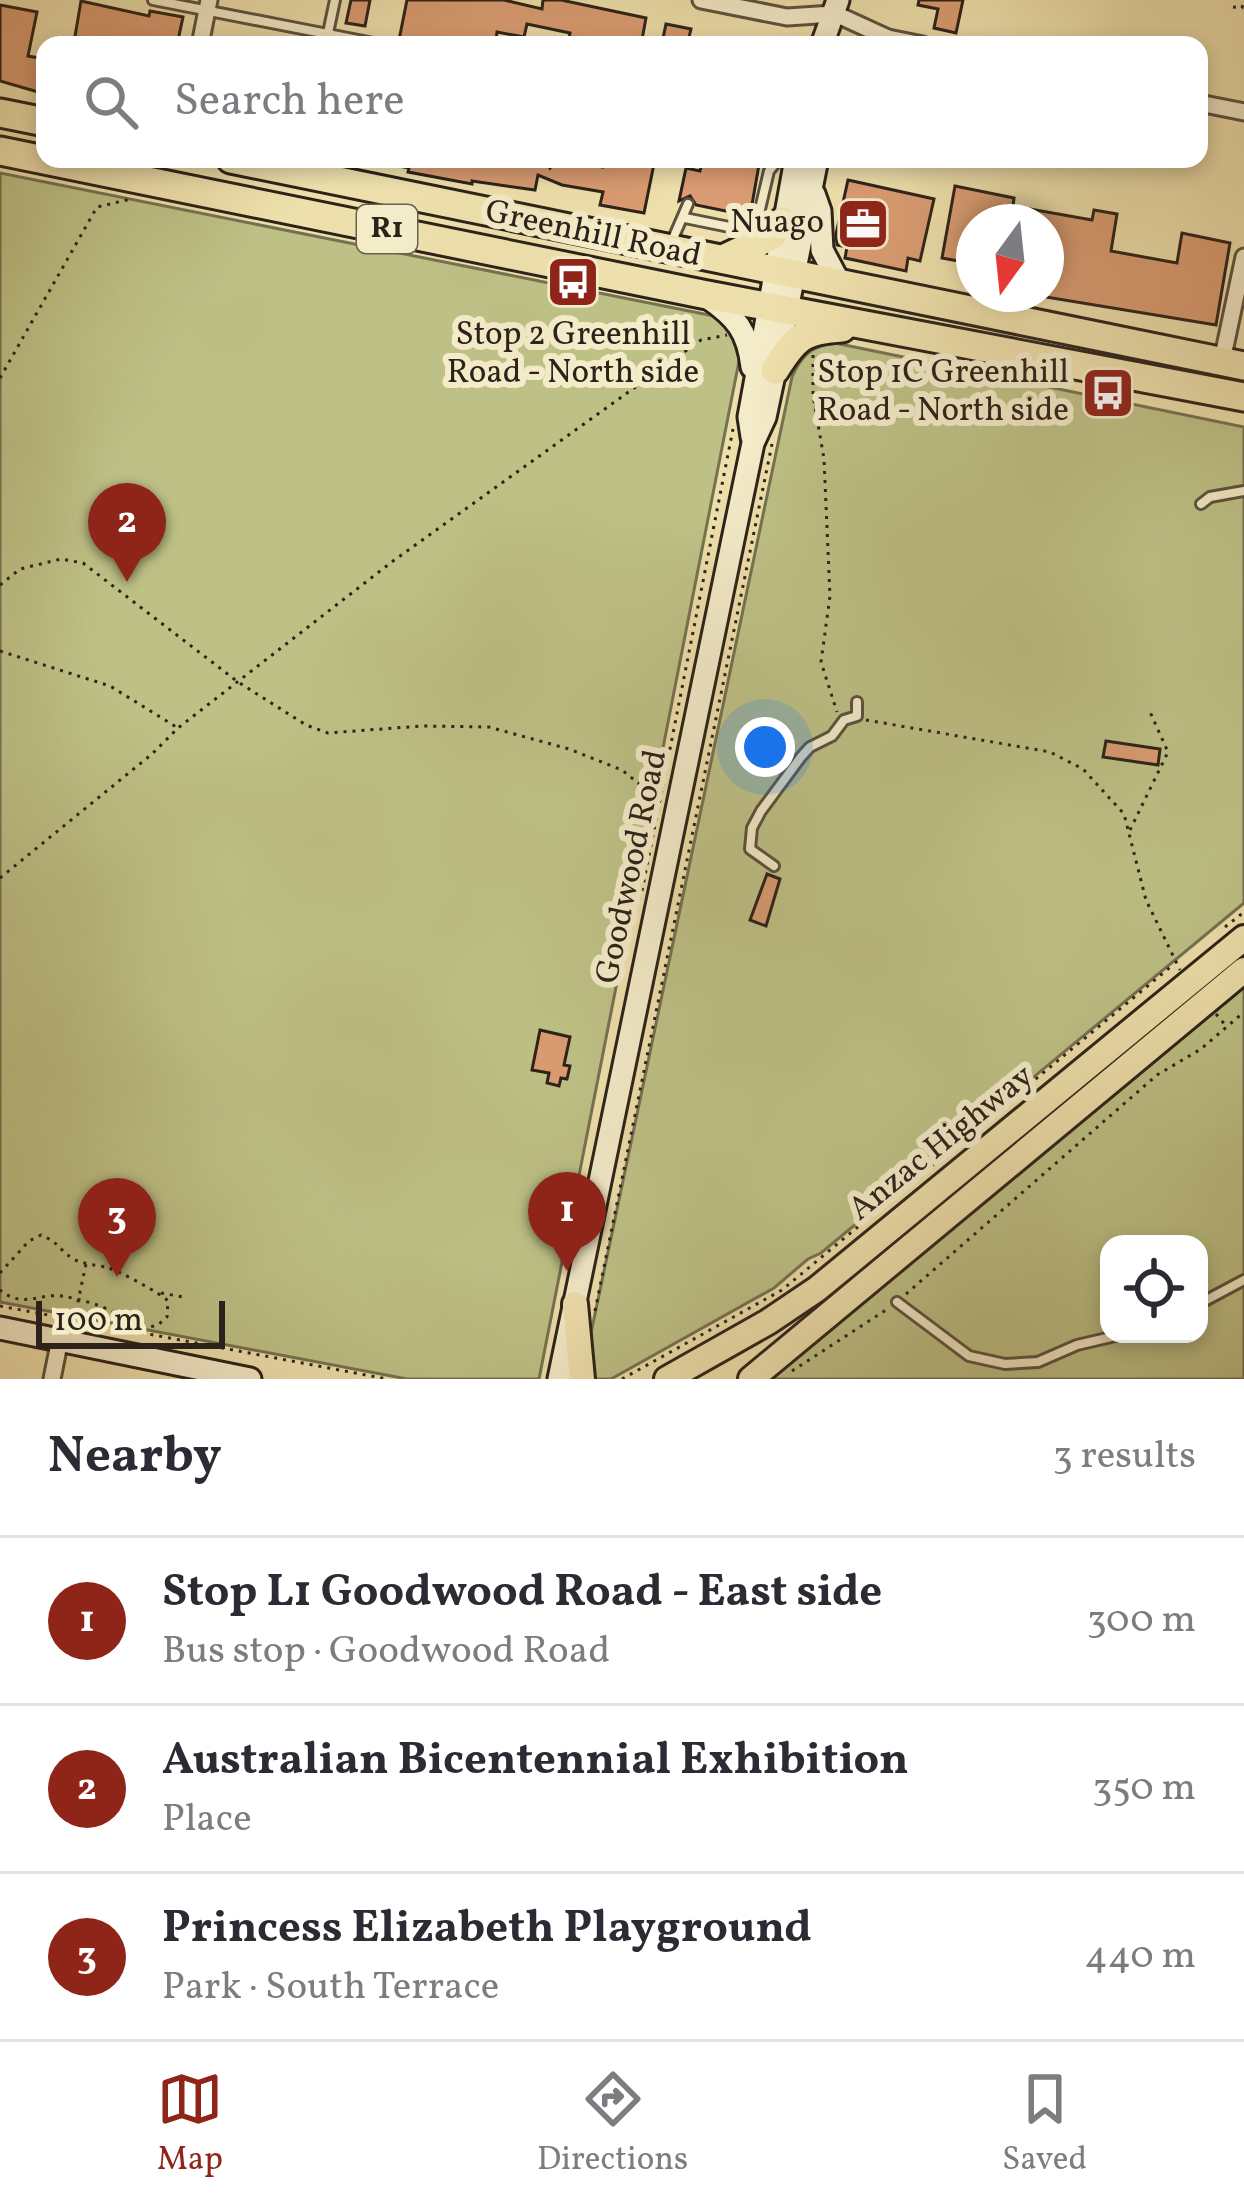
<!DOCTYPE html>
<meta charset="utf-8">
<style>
body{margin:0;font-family:Vollkorn,serif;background:#f7f7f7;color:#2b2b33}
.controls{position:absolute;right:36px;bottom:36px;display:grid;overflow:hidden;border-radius:24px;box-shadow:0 6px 18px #0003}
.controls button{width:108px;height:108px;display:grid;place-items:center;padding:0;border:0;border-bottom:3px solid #e1e1e2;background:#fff;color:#2b2b33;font:60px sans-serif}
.compass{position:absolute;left:956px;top:204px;width:108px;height:108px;border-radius:50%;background:#fff;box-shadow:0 6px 18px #0003;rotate:195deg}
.scale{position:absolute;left:36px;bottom:30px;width:189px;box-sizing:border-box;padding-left:12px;border:6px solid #2c2219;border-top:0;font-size:33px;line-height:42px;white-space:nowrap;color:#2c2219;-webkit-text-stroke:9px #f4ebc9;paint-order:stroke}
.you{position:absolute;left:765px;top:747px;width:42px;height:42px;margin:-30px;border:9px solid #fff;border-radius:50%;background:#1a73e8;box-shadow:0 0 0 18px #1a73e833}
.badge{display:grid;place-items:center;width:78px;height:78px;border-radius:50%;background:#8f2418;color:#fff;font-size:39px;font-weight:700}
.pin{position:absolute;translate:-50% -99px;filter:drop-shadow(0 3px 6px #0008)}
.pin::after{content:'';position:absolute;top:63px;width:42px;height:36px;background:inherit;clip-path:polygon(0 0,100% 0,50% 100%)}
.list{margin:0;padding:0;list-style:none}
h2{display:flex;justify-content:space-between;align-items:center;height:156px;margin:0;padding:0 48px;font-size:51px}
h2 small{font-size:39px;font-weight:400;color:#7c7c81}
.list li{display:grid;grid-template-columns:78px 1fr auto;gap:36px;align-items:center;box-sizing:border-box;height:168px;padding:0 48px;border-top:3px solid #e1e1e2}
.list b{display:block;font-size:45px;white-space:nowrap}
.list p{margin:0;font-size:39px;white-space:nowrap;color:#7c7c81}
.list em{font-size:39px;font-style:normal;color:#7c7c81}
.icon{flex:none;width:66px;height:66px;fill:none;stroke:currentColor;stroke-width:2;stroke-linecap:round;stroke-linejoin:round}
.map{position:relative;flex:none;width:1244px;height:1379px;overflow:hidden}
.search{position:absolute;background:#fff;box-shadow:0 6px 18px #0003;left:36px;right:36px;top:36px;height:132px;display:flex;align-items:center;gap:30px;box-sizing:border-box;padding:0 42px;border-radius:24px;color:#7c7c81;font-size:45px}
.sheet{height:660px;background:#fff}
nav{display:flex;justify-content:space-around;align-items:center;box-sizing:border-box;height:168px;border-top:3px solid #e1e1e2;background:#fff;font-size:33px;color:#7c7c81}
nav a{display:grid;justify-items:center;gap:6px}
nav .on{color:#8f2418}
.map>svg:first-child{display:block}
.green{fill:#bec186;stroke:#757250;stroke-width:3;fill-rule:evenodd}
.building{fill:#da9c72;stroke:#2c2219;stroke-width:3}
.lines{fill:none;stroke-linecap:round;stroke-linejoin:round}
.lane-casing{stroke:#5c523e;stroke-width:14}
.street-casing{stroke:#5c523e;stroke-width:21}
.secondary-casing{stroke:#2c2219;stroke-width:27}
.primary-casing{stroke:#2c2219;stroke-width:30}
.highway-casing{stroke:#2c2219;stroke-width:33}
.path{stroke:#2c2219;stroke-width:3;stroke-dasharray:3 6;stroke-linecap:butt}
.lane{stroke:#f4ebc9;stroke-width:8}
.street{stroke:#f4ebc9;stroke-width:15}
.secondary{stroke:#f4ebc9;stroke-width:21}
.primary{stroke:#eee0ac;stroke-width:24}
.highway{stroke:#eee0ac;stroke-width:27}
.labels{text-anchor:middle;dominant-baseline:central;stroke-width:12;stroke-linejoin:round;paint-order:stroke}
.shield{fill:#f4ebc9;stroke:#685e4e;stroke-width:3}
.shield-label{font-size:30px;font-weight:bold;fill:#2c2219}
.poi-label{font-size:33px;fill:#2c2219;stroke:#f4ebc9;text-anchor:end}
.street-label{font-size:33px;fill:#2c2219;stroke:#f4ebc9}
</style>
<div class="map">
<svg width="1244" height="1379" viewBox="0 0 1244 1379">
<rect width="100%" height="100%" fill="#eee0ac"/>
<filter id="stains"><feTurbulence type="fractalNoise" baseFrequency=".00167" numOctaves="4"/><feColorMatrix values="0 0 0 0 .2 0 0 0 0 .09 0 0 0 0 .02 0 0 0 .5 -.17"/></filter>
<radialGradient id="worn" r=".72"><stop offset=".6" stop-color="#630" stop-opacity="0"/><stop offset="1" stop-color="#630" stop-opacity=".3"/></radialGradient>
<g class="green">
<polygon points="0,173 714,316 729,327 741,351 539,1379 407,1379 0,1302"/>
<path d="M835 343 1244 427V903L821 1253 808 1259 774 1288 611 1379H596L589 1362 591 1333 792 377C801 356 811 346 835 343Z"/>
<path d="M1244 979V1379H764ZM1109 1244H1199V1334H1109Z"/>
</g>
<g class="building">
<polygon points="351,0 370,0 365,26 346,23"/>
<polygon points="407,0 504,0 542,9 543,0 561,0 646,18 641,45 568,45 570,33 527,24 524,37 497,32 496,40 485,38 484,45 398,45"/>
<polygon points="919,0 963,0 956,33 934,28 938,9 918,5"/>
<polygon points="81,1 149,16 150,11 183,17 177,45 74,42"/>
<polygon points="0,5 37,12 28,56 45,59 45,94 0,81"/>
<polygon points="666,24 691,29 687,45 662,43"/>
<polygon points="390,159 544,159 550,168 558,159 603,167 605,159 655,159 644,213 600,205 603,192 562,185 538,175 535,190 472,181 472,184 408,172 409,168 389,164"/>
<polygon points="703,159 760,159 750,216 696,205 690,196 679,201 686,168 700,171"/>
<polygon points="848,180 934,199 920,261 908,258 906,271 845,258 847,247 837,245 836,234"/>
<polygon points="955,186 1014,198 1013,206 1092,220 1094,210 1117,214 1111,251 1177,263 1182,233 1230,243 1216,325 1046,297 1046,222 974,222 969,263 942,258"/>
<polygon points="1106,741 1160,749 1158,765 1103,757"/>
<polygon points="767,874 780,879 766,926 750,920"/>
<polygon points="540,1030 570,1037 564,1065 570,1066 567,1079 561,1078 559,1086 547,1083 549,1073 532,1070"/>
</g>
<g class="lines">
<g class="lane-casing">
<g id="lane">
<polyline points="153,0 384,45"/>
<polyline points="328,33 335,0"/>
<polyline points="685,218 739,229 757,222 769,171 779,159"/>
<polyline points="672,241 688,204"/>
<polyline points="1201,504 1210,497 1244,491"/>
<polyline points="774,866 750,849 752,828 761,811 801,757 810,747 832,736 844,720 857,716 857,702"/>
<polyline points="897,1302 969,1356 1005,1364 1038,1362 1077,1345 1124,1334"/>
<polyline points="1199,1304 1244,1280"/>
</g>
</g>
<g class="street-casing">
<g id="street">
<polyline points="701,0 787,17 833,14"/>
<polyline points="840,16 888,38 923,45"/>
<polyline points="200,45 209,0"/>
<polyline points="864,45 888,38"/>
<polyline points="1199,103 1244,112"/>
<polyline points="1222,361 1244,257"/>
<polyline points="52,1379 60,1339"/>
</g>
</g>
<g class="secondary-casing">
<g id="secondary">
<polyline points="822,45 838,0"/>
<polyline points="814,194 820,211 822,250 839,282"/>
<path d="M707 297C736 317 748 331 752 367"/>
<polyline points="752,437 749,417 796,159"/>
<polyline points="0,1328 250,1379"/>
<polyline points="559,1379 753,443 765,417 775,370 817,159"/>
</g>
</g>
<g class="primary-casing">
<g id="primary">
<polyline points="575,1304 582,1379"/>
<polyline points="667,1379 768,1322 817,1289 1244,938"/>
<polyline points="751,1379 1244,970"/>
</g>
</g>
<g class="highway-casing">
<g id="highway">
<polyline points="0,113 45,122"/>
<polyline points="0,151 702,294 1244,397"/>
<polyline points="231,159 1244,366"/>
<polyline points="723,259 772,236 783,221"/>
<path d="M775 370C795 338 803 330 842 328"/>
</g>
</g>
<g class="path">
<polyline points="1233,7 1242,8 1244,0"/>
<polyline points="813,355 813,395 824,459 830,596 821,662 837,712"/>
<polyline points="0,378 97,207 131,199"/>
<polyline points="0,585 20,569 61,559 83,563 238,682 306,725 328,733 422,726 489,727 569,749 622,770 658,799"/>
<polyline points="0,651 110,686 178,728"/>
<polyline points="866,720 1050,752 1083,769 1124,814 1146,900 1180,970"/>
<polyline points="1130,830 1168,752 1150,712"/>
<polyline points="0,878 152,754 178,728 393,561 701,340 727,335"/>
<polyline points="642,891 733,429"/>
<polyline points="1225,927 1244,912"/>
<polyline points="1216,1014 1227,1027"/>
<path d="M0 1273 29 1241 41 1235C60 1243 58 1249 72 1258 80 1264 98 1265 109 1268 119 1271 162 1294 168 1301L167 1317 158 1325 141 1329C130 1325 126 1320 117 1314 102 1305 79 1299 62 1296 39 1293 23 1309 0 1290"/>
<polyline points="161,1293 183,1297"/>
<polyline points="906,1294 1157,1075 1201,1049 1244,1012"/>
<polyline points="0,1306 387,1379"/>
<polyline points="595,1311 772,444"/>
<polyline points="74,1320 86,1264"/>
<polyline points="792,1371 889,1308"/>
<polyline points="622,1379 782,1290 1174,964"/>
</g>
<use href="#lane" class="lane"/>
<use href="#street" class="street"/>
<use href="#secondary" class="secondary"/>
<use href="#primary" class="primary"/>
<use href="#highway" class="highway"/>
</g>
<defs>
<g id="office-square" transform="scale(2.7)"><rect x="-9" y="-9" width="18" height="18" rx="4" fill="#8f2418" stroke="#f4ebc9"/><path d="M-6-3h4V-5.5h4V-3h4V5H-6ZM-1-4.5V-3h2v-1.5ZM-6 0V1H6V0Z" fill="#fff"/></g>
<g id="bus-square" transform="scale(2.7)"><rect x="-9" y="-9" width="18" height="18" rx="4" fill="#8f2418" stroke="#f4ebc9"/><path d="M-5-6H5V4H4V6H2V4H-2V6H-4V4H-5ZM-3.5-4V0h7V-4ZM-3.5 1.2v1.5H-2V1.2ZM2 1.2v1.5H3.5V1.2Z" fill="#fff"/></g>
</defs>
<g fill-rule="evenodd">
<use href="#office-square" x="863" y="224"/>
<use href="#bus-square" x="573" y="282"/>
<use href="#bus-square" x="1108" y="393"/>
</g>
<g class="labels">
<rect class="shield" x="357" y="205" width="60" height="48" rx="9"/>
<g class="shield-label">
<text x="387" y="229">R1</text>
</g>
<g class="poi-label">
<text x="824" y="224">Nuago</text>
<text x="573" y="336" text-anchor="middle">Stop 2 Greenhill<tspan x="573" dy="38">Road - North side</tspan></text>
<text x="1069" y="374">Stop 1C Greenhill<tspan x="1069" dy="38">Road - North side</tspan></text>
</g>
<g class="street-label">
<text transform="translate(593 235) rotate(12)">Greenhill Road</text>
<text transform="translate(633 867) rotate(-78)">Goodwood Road</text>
<text transform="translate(942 1144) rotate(-39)">Anzac Highway</text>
</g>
</g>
<rect width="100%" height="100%" filter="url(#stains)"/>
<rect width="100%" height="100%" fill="url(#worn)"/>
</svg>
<div class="controls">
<button><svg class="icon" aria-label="locate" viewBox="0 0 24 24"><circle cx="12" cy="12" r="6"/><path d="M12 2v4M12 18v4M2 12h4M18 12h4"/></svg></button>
</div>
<svg class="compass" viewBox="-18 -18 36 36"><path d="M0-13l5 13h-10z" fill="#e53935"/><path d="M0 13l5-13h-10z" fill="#7c7c81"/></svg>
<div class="scale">100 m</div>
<div class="you"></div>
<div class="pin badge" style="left:567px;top:1271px">1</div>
<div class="pin badge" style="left:127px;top:582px">2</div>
<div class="pin badge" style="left:117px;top:1277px">3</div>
<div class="search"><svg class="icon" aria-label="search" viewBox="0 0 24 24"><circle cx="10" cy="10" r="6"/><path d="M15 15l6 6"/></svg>Search here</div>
</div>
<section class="sheet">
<h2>Nearby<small>3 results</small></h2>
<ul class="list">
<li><span class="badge">1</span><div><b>Stop L1 Goodwood Road - East side</b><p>Bus stop · Goodwood Road</p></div><em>300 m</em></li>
<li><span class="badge">2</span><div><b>Australian Bicentennial Exhibition</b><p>Place</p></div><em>350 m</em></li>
<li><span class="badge">3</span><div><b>Princess Elizabeth Playground</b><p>Park · South Terrace</p></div><em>440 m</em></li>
</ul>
</section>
<nav>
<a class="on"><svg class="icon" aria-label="map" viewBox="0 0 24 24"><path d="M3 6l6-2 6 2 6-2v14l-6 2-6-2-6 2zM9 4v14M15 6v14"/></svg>Map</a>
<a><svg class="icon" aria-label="directions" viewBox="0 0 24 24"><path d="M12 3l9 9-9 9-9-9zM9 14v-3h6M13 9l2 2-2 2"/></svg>Directions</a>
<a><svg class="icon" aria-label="saved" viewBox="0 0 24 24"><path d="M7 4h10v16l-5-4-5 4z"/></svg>Saved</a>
</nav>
